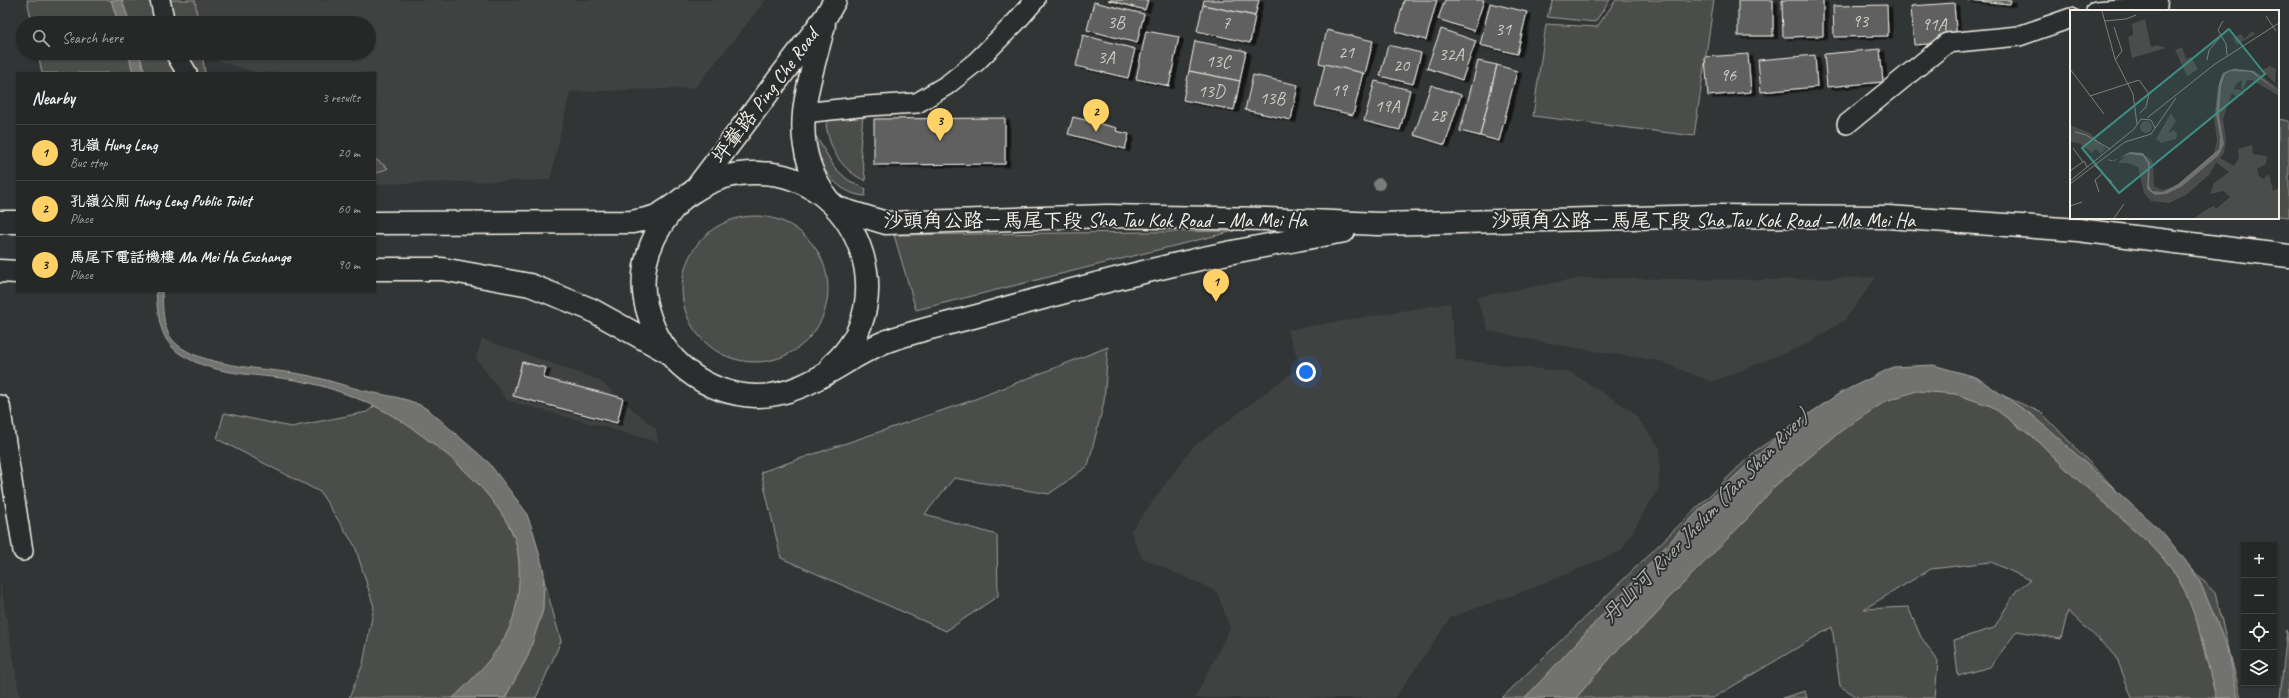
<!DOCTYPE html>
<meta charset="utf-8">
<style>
body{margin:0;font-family:Caveat,"LXGW WenKai TC",sans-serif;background:#323434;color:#f1f3f6}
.controls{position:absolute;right:12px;bottom:12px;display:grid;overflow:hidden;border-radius:0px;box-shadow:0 1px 3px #0004}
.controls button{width:36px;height:36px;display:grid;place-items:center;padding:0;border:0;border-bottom:1px solid #424445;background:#262828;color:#f1f3f6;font:20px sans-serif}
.you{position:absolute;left:1306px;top:372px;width:14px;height:14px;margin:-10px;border:3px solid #fff;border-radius:50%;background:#1a73e8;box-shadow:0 0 0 6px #1a73e833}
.badge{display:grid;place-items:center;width:26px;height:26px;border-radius:50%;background:#ffd166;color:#111;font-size:13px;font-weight:700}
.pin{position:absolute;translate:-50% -33px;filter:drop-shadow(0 1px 2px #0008)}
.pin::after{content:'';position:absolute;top:21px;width:14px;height:12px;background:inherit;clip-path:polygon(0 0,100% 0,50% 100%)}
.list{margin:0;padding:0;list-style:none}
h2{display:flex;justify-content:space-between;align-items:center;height:52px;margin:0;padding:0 16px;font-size:17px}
h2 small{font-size:13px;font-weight:400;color:#a4a6a8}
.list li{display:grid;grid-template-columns:26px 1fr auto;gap:12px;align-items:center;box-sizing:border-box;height:56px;padding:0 16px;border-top:1px solid #424445}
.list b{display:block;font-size:15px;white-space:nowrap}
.list p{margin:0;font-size:13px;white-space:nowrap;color:#a4a6a8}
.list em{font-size:13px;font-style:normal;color:#a4a6a8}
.icon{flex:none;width:22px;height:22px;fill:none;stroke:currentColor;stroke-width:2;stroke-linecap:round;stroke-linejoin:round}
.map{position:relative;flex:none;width:2289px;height:698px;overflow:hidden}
.search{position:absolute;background:#262828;box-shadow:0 1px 3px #0004;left:16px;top:16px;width:360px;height:44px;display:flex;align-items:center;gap:10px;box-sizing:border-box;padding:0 14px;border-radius:22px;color:#a4a6a8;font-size:15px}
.panel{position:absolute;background:#262828;box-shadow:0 1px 3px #0004;left:16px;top:72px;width:360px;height:220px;border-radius:0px}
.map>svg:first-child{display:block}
.built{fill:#404242}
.green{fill:#4b4d4c;stroke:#a09f9a}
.water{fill:#727370;stroke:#a6a5a0}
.building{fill:#5f605f;stroke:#f4f1e8;filter:url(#shadow)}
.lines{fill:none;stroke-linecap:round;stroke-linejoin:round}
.service-casing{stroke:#f4f1e8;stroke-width:22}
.minor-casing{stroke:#f4f1e8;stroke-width:25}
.tertiary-casing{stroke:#f4f1e8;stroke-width:25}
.secondary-casing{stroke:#f4f1e8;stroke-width:25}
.service{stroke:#2a2d2e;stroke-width:19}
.minor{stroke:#2a2d2e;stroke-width:22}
.tertiary{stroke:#2a2d2e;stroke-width:22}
.secondary{stroke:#2a2d2e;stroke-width:22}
.tree{fill:#7c7d79}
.labels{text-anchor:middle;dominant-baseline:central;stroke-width:3.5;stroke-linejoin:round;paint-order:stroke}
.number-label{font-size:18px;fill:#cfcdc6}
.street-label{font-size:20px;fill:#f4f1e8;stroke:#2a2d2e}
.water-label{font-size:21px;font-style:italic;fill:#b3b2ac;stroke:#2a2d2e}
.inset-road{fill:none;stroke:#80807d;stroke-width:1}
.view{fill:#3d8f86;fill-opacity:0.15;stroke:#3d8f86;stroke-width:2}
.inset-edge{fill:none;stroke:#f4f1e8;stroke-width:2}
</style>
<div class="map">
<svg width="2289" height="698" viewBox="0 0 2289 698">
<defs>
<filter id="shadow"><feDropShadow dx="4.5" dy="2.5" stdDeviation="0" flood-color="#0009"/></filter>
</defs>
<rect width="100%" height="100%" fill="#323535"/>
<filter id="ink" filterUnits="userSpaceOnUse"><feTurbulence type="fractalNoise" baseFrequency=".025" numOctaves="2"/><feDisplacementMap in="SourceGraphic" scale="8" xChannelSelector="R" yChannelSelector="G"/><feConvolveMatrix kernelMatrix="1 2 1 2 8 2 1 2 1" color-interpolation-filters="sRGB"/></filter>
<g filter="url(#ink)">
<g class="built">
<polygon points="195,0 766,0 695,88 570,92 550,180 375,184 375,73 258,73 203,56 202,53 369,53 369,23 198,23"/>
<polygon points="1876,277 1845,320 1807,344 1712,382 1660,361 1563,346 1489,331 1476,297 1582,278 1766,280"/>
<polygon points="1450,303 1456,360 1570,372 1632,411 1660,448 1659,487 1621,551 1536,587 1451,617 1395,698 1195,698 1230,628 1217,592 1141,557 1131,531 1192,448 1301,366 1287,330"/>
<polygon points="482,339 599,380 656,429 658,442 507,400 476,358"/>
<polygon points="0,581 20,698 0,698"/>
</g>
<g class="green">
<polygon points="27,0 195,0 198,23 32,23"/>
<polygon points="1553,0 1610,0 1595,22 1547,17"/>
<polygon points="1616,0 1714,0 1694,136 1533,116 1546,24 1597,27"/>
<polygon points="38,53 202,53 205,73 42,73"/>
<path d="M841 107 863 114 860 149 866 181C842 171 829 149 826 124Z"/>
<polygon points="2278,119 2289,121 2289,217 2278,216"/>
<path d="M814 133 835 168 848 180 866 189 865 196C837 194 822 168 810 146Z"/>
<polygon points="375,159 388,168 375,174"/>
<circle cx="755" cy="289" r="73"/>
<polygon points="1234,231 916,310 894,235"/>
<polygon points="1108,347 1104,402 1088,466 1049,494 954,478 925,514 997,535 998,596 946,631 781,558 761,472 970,401"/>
<polygon points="1946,370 2042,413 2215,593 2241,698 2132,698 2116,656 2068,611 2061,639 2017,631 1990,667 1958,676 1954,640 1994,628 2016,591 2030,580 1991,562 1931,569 1864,609 1908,607 1921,637 1938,661 1935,698 1859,698 1840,686 1832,627 1713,698 1502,698 1755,451 1845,391"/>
<polygon points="385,397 460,453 540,566 561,641 536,698 349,698 363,664 374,607 355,546 320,492 217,439 224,413 291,427 367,412"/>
<polygon points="2287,630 2289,698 2280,698"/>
<polygon points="1805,691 1807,698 1782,698"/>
</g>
<g class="water">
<polygon points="111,0 122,0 130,23 118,23"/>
<polygon points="128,53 139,53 145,73 133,73"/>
<path d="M162 291C163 307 162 325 171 338 192 367 266 368 300 374 324 378 347 387 370 392 392 397 412 398 430 411L489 463 526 512 534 534 544 572 543 610 528 656 505 698H453C475 677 504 648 513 618 520 596 522 559 514 537 501 505 468 471 441 450 417 431 391 412 361 400 344 393 324 386 305 382 264 373 219 378 182 355 159 341 158 316 156 292Z"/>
<polygon points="1933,365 1976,377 2035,417 2165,535 2185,560 2199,580 2228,648 2238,698 2216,698 2197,622 2185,591 2171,567 2150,544 2069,472 2039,442 1991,406 1955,394 1917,391 1886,401 1841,431 1775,486 1748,518 1667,600 1651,621 1620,647 1576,698 1525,698 1705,504 1785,430 1840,393 1893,367"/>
</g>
<g class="building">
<polygon points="1108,0 1148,0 1145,10"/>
<polygon points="1204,0 1259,0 1255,16 1203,5"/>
<polygon points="1404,0 1437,0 1426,40 1396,32"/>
<polygon points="1445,0 1484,0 1474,31 1438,19"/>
<rect x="1738" y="0" width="35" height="36"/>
<polygon points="1782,0 1823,0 1823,36 1783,37"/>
<polygon points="1968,0 2011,0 2010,4"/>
<polygon points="1094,2 1144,14 1137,43 1087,30"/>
<polygon points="1490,3 1527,12 1517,54 1480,45"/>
<polygon points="1954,3 1957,42 1914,45 1911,6"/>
<polygon points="1203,5 1255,16 1250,43 1197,31"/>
<polygon points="1887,5 1888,36 1834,37 1833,6"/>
<polygon points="1441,29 1476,41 1462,80 1427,68"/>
<polygon points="1327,30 1373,41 1365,74 1319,63"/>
<polygon points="1146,31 1179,37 1169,86 1136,79"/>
<polygon points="1083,35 1135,49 1128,78 1076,66"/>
<polygon points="1195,41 1246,51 1240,81 1189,71"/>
<polygon points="1388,45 1421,53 1413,84 1380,76"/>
<polygon points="1880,49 1883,82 1827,87 1824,54"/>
<polygon points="1748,54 1751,92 1708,96 1705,57"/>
<polygon points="1815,55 1817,87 1761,92 1758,60"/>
<polygon points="1478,61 1497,65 1480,136 1460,131"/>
<polygon points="1325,64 1363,73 1353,115 1315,106"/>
<polygon points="1497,65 1517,71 1499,141 1480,136"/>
<polygon points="1189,71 1240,81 1234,110 1183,100"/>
<polygon points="1253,75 1298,85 1291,120 1245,110"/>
<polygon points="1375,81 1410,90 1400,130 1364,121"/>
<polygon points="1431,85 1461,95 1445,145 1414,135"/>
<polygon points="1073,117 1117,128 1116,131 1129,134 1125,149 1068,134"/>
<polygon points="1005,118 1005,164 874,165 874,119"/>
<polygon points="522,362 546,368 543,378 623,398 617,423 513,396"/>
</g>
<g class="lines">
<g class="service-casing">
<g id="service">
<polyline points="160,0 165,23"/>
<polyline points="2096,11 2156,6"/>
<polyline points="175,53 187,73"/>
<polyline points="803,113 868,106 917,103 947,85 976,62 1015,23 1035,0"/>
<polyline points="1847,124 1947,43 2019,36 2071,18"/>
<polyline points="0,405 23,551"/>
</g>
</g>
<g class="minor-casing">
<polyline id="minor" points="2155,11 2156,0"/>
</g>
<g class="tertiary-casing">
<g id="tertiary">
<path d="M824 25C808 90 785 140 828 200"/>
<polyline points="694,191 826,16 835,0"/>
</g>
</g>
<g class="secondary-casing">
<g id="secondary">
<path d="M682 199C652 230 635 270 648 312 662 361 705 394 756 396 806 397 845 356 890 340 922 329 956 322 988 313 1056 294 1123 276 1191 261 1242 249 1293 241 1344 231"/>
<polyline points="837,208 886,223 1107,216 1267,219 1378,224 1715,216 1888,217 2078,230 2289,256"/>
<polyline points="0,222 17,222"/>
<path d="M375 223 632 222C640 220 649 219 656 216 669 210 681 199 694 191 714 178 737 172 760 173 856 175 905 302 832 365"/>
<polyline points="375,269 442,269 530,285 590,309 666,351"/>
<polyline points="0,271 17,272"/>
</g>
</g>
<use href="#service" class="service"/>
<use href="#minor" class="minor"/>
<use href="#tertiary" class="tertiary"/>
<use href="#secondary" class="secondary"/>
</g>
<circle class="tree" cx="1379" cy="184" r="6"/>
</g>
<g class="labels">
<g class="number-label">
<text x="1860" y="21">93</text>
<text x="1116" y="22">3B</text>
<text x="1226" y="23">7</text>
<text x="1934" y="24">91A</text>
<text x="1503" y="29">31</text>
<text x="1346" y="52">21</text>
<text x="1451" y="54">32A</text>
<text x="1106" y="57">3A</text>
<text x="1218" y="61">13C</text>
<text x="1401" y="65">20</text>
<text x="1728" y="75">96</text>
<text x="1339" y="90">19</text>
<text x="1211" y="91">13D</text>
<text x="1272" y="98">13B</text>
<text x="1387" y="106">19A</text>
<text x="1438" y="115">28</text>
</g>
<g class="street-label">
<text transform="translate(765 96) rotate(-53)">坪輋路 Ping Che Road</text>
<text x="1095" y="220">沙頭角公路－馬尾下段 Sha Tau Kok Road – Ma Mei Ha</text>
<text x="1703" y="220">沙頭角公路－馬尾下段 Sha Tau Kok Road – Ma Mei Ha</text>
</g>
<g class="water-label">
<text transform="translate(1704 517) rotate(-46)">丹山河 River Jhelum (Tan Shan River)</text>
</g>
</g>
<g transform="translate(2070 10)">
<rect width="209" height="209" fill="#323535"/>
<path d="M75 9 81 37 87 35 96 38 62 48 58 27 63 25 62 14ZM183 21 185 24 167 35 163 28 171 24 174 29ZM112 37 116 49 121 47 128 59 117 66 105 40ZM198 55 206 59 205 73 192 60 199 57ZM165 58 185 61 209 79V86L182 70H177L173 80 171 78 172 70 166 74 164 79 171 80 174 85 166 86 162 83 153 109 156 130 154 143 150 148 164 156 169 148 168 139 182 135 183 144 197 146 196 154 187 159 189 166 193 169 199 164 203 181 209 178V208H124L139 198 144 196 146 199 160 187 154 181 140 184 144 173 159 162 146 152 140 164 116 185 99 193 81 191 74 183 68 157 58 153H48L58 143 76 146 82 150 83 156 84 176 92 180 104 177 137 153 144 143 147 131 144 108 148 76 156 61ZM101 103 106 111 98 123 104 120 107 124 106 129 91 133 86 129ZM70 117a6 6 0 1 1 12 0a6 6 0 1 1-12 0ZM0 115 20 123 36 139 31 144 26 139 22 143 9 133 0 132Z" fill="#4b4d4c"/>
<path d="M164 59 183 61 209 82 181 62 161 61 155 64 151 77 149 105 154 134 149 145 111 177 96 184 85 185 77 179 78 154 73 146 59 144 42 151H40L37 149 44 151 60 142 73 143 80 153 79 175 82 181 93 182 108 174 149 139 150 127 146 104 149 73 153 63Z" fill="#727370"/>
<path class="inset-road" d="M32 1 45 49 63 84 67 114M196 6 206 21M34 11 56 9 66 5M153 11 148 20 156 34 157 45M44 17 52 41 45 50M0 25V54M137 50 139 40 151 26M0 59 34 104M20 86 69 70 79 84 76 97 70 103M77 108 145 54 209 13M5 122 16 125 40 139M3 138 13 152M25 156 42 172M0 161 14 151 17 157M0 171 64 119 71 109 81 110 85 118M0 174 55 132 81 124 106 88M29 182 25 170 33 163M0 196 12 192M44 208 54 194"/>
<path class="view" d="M159 19 195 64 49 183 12 138Z"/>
<rect width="209" height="209" class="inset-edge"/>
</g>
</svg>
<div class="controls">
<button>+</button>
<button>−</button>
<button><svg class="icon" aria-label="locate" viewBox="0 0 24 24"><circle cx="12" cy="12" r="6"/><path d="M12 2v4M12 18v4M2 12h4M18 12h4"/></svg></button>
<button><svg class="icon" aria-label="layers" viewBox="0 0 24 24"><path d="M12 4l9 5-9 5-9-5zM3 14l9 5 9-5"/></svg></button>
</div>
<div class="you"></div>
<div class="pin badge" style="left:1216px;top:302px">1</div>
<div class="pin badge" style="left:1096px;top:132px">2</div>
<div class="pin badge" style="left:940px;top:141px">3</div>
<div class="search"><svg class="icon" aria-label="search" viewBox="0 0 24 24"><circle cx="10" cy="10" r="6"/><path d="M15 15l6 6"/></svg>Search here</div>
<section class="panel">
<h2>Nearby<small>3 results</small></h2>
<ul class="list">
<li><span class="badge">1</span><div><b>孔嶺 Hung Leng</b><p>Bus stop</p></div><em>20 m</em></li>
<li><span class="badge">2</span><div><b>孔嶺公廁 Hung Leng Public Toilet</b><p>Place</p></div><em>60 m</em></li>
<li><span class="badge">3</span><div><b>馬尾下電話機樓 Ma Mei Ha Exchange</b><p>Place</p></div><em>90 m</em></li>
</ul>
</section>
</div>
